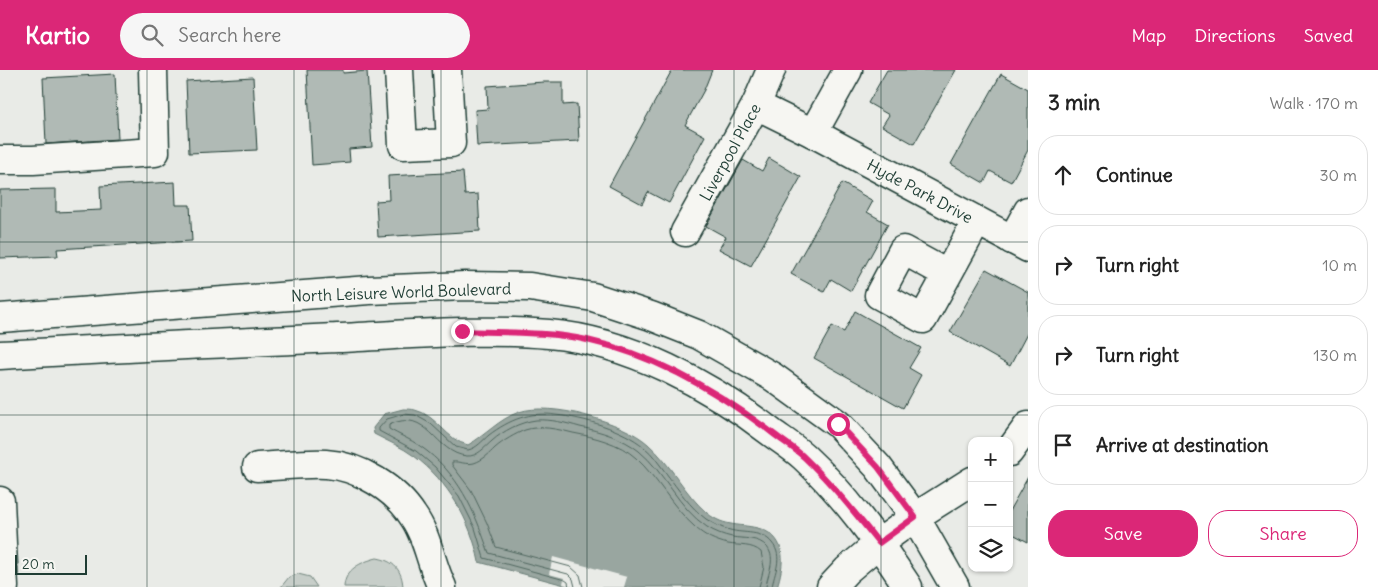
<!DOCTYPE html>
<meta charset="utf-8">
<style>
body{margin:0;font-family:Delius,sans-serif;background:#f6f6f6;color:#222}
.controls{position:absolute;right:15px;bottom:15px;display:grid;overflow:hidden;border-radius:10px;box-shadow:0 1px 4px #0004}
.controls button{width:45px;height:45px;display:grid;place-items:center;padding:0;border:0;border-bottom:1px solid #e0e0e0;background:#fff;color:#222;font:25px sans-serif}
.scale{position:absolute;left:15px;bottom:12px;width:72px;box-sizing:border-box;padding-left:5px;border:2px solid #1f3d34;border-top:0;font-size:14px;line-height:18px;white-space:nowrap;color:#1f3d34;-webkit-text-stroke:4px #f6f6f2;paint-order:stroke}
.stop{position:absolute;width:15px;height:15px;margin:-11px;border:4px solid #db2777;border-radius:50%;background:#fff}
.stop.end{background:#db2777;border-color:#fff;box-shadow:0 1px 5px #0008}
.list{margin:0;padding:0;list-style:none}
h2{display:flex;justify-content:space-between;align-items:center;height:65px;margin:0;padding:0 20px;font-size:21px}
h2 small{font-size:16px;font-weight:400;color:#767676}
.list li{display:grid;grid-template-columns:32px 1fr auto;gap:15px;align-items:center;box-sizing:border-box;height:80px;margin:0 10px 10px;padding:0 10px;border:1px solid #e0e0e0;border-radius:20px}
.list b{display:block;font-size:19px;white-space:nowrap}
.list em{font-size:16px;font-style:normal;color:#767676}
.actions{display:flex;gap:10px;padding:15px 20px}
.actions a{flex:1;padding:11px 0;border:1px solid #db2777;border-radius:20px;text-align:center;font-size:18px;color:#db2777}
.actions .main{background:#db2777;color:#fff}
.icon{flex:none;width:28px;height:28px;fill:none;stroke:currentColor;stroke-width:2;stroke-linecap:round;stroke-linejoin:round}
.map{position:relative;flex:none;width:1028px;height:517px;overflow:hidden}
header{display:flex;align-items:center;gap:30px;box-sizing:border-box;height:70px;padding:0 25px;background:#db2777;color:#fff}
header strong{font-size:24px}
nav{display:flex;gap:28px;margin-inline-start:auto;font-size:18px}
.search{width:350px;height:45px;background:#f6f6f6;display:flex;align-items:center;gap:12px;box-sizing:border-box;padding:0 18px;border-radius:28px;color:#767676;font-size:19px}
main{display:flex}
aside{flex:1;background:#fff}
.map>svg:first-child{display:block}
.green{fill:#c7cec9;stroke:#73867e}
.water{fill:#99a6a0;stroke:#687c75}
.pier{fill:#e9ebe7}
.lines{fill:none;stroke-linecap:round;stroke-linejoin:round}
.shore{stroke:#50675f;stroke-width:1}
.building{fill:#b0bab5;stroke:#1f3d34}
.minor-casing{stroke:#1f3d34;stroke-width:31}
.minor{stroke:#f6f6f2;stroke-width:28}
.route{stroke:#db2777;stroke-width:6}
.grid{fill:none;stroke:#1f3d34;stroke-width:1;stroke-opacity:0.55}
.labels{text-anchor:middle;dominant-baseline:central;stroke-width:5;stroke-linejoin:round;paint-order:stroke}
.street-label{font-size:16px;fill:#1f3d34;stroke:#f6f6f2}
</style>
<header>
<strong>Kartio</strong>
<div class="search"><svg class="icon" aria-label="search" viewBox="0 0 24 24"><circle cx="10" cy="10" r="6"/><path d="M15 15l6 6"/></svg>Search here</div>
<nav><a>Map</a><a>Directions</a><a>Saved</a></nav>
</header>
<main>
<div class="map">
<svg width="1028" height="517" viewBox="0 0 1028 517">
<rect width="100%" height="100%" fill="#e9ebe7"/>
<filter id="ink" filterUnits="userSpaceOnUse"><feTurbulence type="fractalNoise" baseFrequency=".02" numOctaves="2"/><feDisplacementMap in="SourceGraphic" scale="10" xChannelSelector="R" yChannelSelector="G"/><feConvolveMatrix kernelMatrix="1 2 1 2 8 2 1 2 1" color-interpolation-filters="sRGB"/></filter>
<g filter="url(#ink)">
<g class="green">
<path d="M377 488C394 491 402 500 403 517H344C345 499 361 492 377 488Z"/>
<polygon points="298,504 310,507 317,517 281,517 289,507"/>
</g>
<path class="water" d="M403 339C407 339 412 339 415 340 437 345 447 371 468 375 486 365 499 349 519 342 550 331 624 352 648 374 671 394 684 423 707 443 725 458 741 453 761 459 788 469 784 495 777 517H572L479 492C471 451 448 411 414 386 402 377 387 371 374 364L373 358 384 344Z"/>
<polygon class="pier" points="553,487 627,507 624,517 572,517 563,514 564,508 549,504"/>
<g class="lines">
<g class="shore">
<path d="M569 517 568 512 565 510 484 488 475 458 459 426 435 397 416 381 379 361V358L387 349 404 344 415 345 431 354 456 377 468 380C477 378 482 371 489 365 509 350 530 341 556 345 583 348 623 359 644 377 653 384 659 394 666 403 678 419 690 437 706 449 714 454 721 458 730 460 744 464 762 460 772 473 784 487 774 503 772 517"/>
<path d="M575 517 573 509 568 504 489 483C474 440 459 403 420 376 410 369 399 365 389 359V355C428 336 435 384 467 386 477 387 485 377 492 371 503 361 520 352 536 350 551 349 566 353 580 357 600 361 623 368 639 381 665 402 678 438 707 457 715 462 723 465 732 467 743 469 759 467 767 477 777 490 767 504 766 517"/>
<path d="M583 517 580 505 571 497 496 477 487 453 471 420 452 395V392C459 391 466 395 474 393 483 390 489 384 495 378 503 371 515 364 525 360 540 355 557 359 573 363 594 367 620 373 636 388 658 408 672 437 695 457 704 466 716 471 728 474 740 476 752 474 761 482L764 497 759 517"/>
</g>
</g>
<g class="building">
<polygon points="307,0 343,0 343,3 367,1 372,77 349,79 350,92 312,95"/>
<polygon points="672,0 712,0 704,20 685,55 705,66 669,133 648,122 642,134 609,116"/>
<polygon points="887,0 956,0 914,74 882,56 889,45 868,33"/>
<polygon points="115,4 118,69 46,74 43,8"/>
<polygon points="1001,4 1028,19 1028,80 1011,112 990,101 984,113 951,94"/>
<polygon points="253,7 257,80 189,83 186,11"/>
<polygon points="544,12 563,12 563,35 577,34 579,71 477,76 475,40 488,39 487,16"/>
<polygon points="769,88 801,107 751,196 719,179 726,167 706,156 743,90 762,101"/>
<polygon points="463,102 465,125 478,124 480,161 378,167 376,131 389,130 388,106"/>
<polygon points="175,112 176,135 190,135 192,171 57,179 58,186 0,188 0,120 56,119 56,142 101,140 100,116"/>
<polygon points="842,113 873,131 867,142 888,154 851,221 831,209 824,222 791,204"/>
<polygon points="986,199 1028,222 1028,262 1010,296 950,262"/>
<polygon points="855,241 921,278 909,298 921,305 903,338 814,288 832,256 844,262"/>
<polygon points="1028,407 1028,472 1009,462 1009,441"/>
</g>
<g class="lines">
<g class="minor-casing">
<g id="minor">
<polyline points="399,0 403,75 451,73 447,0"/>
<polyline points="756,35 813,63 1028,178"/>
<polyline points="813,63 848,0"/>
<polyline points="0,90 33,90 155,82 153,0"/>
<polyline points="685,162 756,35 771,0"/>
<polyline points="1012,170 1028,141"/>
<polyline points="947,204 903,180 879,225 923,249 977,151"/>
<polyline points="0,248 369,220 465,216 530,217 593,227 651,246 699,265 773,307 838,354 878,397 915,447 955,517"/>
<path d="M0 285C112 278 225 273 337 268 408 265 478 258 549 264 629 271 710 315 772 363 783 371 794 378 804 387 845 425 878 471 908 517"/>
<polyline points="1009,382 1028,356"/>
<path d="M257 397C280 396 304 393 326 394 359 396 396 419 413 446 428 467 431 495 442 517"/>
<polyline points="0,431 4,517"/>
<polyline points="831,517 847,500 879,473 915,447 972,411"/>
</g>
</g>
<use href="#minor" class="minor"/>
</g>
</g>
<g class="lines" filter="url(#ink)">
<path class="route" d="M462 261C503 263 546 261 587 270 655 285 719 322 775 365 784 372 796 379 805 388 832 414 856 444 879 473L915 447 878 397 838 354"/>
</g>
<path class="grid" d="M147 0V517M294 0V517M441 0V517M587 0V517M734 0V517M881 0V517M0 172H1028M0 345H1028"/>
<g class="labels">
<g class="street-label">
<text transform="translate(730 82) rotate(-61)">Liverpool Place</text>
<text transform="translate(920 121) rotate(28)">Hyde Park Drive</text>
<text transform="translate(401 222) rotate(-2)">North Leisure World Boulevard</text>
</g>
</g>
</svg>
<div class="controls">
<button>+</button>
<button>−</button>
<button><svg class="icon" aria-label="layers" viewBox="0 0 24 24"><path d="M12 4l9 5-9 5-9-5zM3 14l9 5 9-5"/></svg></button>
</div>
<div class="scale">20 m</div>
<div class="stop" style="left:838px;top:354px"></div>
<div class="stop end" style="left:462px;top:261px"></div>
</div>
<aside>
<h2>3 min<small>Walk · 170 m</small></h2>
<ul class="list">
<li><svg class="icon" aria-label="ahead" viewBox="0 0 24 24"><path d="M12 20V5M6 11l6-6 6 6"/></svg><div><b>Continue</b></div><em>30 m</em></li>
<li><svg class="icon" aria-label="right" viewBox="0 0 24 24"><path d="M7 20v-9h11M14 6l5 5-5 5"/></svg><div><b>Turn right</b></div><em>10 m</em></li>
<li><svg class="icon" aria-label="right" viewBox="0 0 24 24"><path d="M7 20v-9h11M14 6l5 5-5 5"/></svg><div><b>Turn right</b></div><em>130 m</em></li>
<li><svg class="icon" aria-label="arrive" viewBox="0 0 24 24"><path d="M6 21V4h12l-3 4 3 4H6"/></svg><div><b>Arrive at destination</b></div></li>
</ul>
<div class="actions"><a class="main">Save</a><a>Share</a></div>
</aside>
</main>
